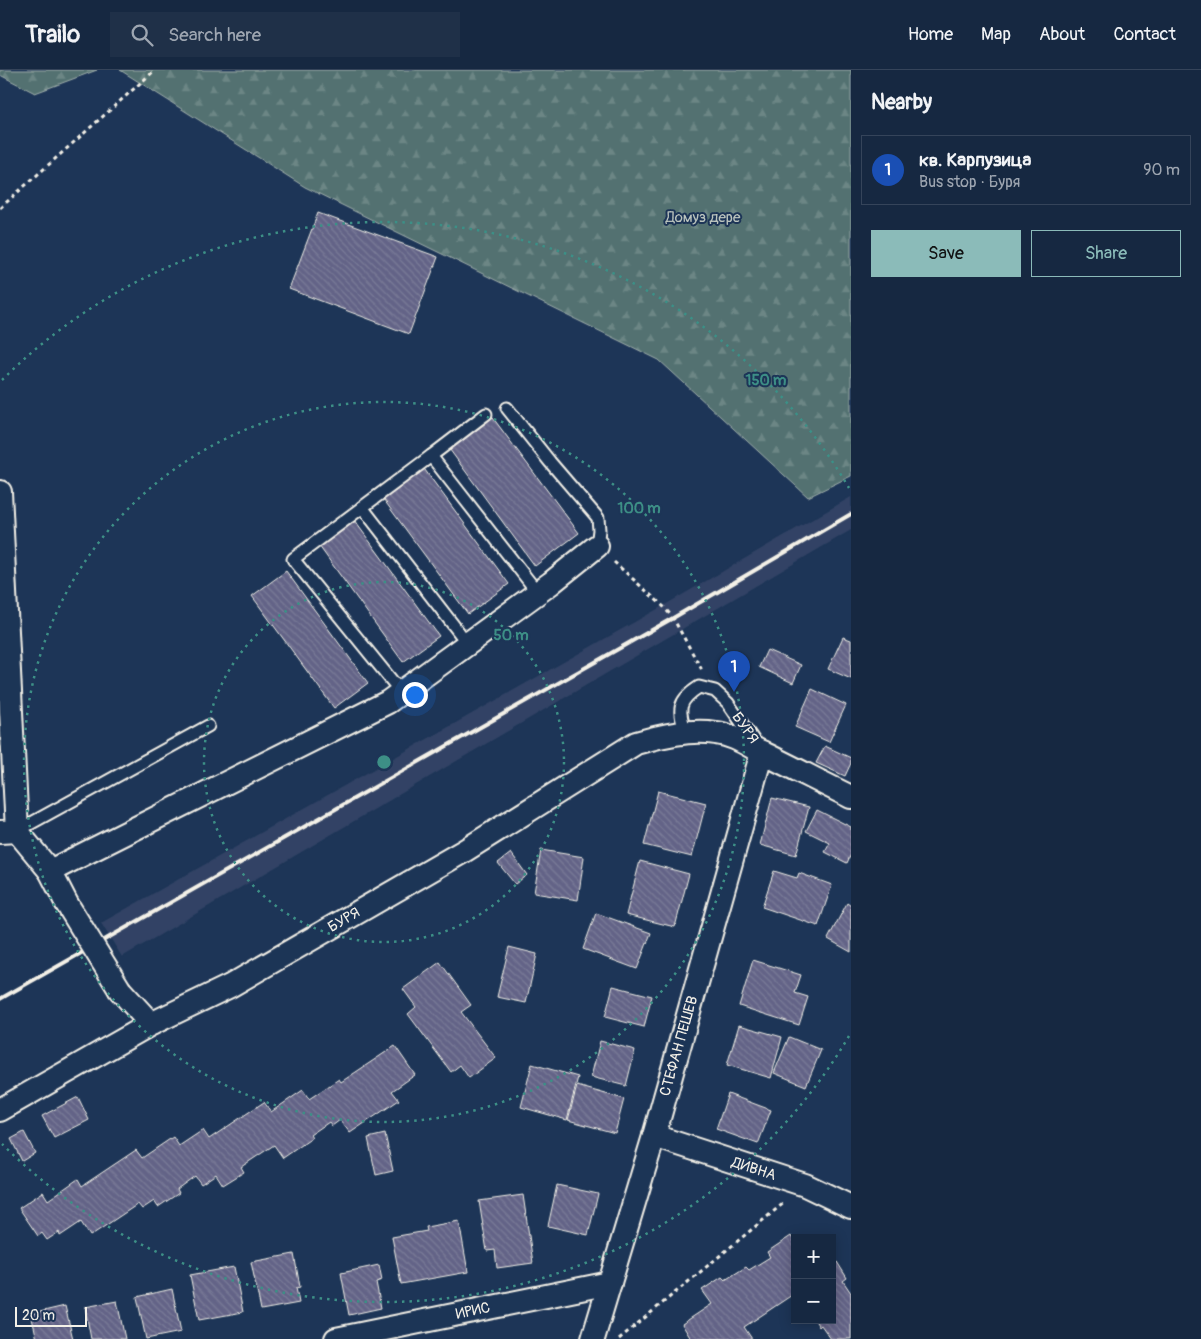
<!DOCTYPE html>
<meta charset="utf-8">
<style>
body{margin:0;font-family:Pangolin,sans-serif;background:#1f3048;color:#f1f3f6}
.controls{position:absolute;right:15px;bottom:15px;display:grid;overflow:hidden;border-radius:0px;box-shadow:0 2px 12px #0003}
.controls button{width:45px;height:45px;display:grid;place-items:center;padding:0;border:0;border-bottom:1px solid #35445a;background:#162841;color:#f1f3f6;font:25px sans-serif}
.scale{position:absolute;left:15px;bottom:12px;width:72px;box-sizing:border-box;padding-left:5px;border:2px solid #f4f1e8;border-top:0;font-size:14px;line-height:18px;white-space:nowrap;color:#f4f1e8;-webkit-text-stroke:4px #1d3557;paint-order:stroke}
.you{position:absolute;left:414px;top:624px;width:18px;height:18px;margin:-12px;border:4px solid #fff;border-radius:50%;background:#1a73e8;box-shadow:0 0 0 8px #1a73e833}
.badge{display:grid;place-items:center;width:32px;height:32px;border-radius:50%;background:#8bbbb9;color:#fff;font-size:16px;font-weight:700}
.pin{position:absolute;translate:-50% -41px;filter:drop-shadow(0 1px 2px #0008)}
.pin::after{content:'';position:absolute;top:26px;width:18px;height:15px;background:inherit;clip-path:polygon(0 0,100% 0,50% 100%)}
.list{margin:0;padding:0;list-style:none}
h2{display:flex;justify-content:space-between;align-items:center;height:65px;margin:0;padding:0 20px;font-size:21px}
h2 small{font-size:16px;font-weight:400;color:#9ea6b1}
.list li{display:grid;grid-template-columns:32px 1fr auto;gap:15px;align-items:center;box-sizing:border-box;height:70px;margin:0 10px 10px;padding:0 10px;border:1px solid #35445a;border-radius:0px}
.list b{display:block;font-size:19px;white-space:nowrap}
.list p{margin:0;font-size:16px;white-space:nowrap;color:#9ea6b1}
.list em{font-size:16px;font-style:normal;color:#9ea6b1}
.actions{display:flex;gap:10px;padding:15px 20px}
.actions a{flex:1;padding:11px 0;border:1px solid #8bbbb9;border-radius:0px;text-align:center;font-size:18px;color:#8bbbb9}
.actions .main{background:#8bbbb9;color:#111}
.icon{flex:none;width:28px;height:28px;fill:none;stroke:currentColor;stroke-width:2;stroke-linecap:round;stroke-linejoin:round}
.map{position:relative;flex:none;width:851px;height:1269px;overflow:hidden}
header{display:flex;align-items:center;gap:30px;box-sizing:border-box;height:70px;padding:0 25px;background:#162841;border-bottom:1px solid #35445a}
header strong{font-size:24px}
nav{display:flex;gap:28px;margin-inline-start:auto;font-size:18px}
.search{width:350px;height:45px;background:#1f3048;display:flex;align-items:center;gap:12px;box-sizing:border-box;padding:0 18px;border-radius:0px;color:#9ea6b1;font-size:19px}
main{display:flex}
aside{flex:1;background:#162841}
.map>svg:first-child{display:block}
.built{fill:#324365}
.forest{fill:url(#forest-firs);stroke:#a3b1ac}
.building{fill:url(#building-back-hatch);stroke:#f4f1e8}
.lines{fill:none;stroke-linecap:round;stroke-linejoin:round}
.lane-casing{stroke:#f4f1e8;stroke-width:15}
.street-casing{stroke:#f4f1e8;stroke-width:26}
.path{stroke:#f4f1e8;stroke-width:3;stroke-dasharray:4 4;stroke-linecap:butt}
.lane{stroke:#1d3557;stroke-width:11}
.street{stroke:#1d3557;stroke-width:22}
.rail{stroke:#f4f1e8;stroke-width:4}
.street-bridge-casing{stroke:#f4f1e8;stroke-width:26;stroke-linecap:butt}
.street-bridge{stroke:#1d3557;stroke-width:22}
.ring{fill:none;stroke:#3d8f86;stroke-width:2.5;stroke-dasharray:2.5 5}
.labels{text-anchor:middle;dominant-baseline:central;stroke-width:4;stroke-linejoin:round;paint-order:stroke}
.park-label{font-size:15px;fill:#bbc4be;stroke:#1d3557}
.street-label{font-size:15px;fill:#f4f1e8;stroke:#1d3557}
.centre{fill:#3d8f86;stroke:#1d3557;stroke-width:2.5}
.ring-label{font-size:15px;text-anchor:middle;font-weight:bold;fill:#3d8f86;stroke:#1d3557;stroke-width:4;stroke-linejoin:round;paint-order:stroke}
</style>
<header>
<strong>Trailo</strong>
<div class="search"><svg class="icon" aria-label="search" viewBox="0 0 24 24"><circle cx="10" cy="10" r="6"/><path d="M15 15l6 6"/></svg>Search here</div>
<nav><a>Home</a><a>Map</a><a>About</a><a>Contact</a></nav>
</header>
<main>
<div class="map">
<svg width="851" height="1269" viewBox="0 0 851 1269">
<defs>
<pattern id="forest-firs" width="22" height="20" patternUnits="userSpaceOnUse" patternTransform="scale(1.25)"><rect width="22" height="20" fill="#527171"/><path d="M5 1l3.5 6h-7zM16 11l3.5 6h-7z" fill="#6c8685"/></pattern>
<pattern id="building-back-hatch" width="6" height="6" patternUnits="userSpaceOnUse" patternTransform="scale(1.25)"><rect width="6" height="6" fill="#636487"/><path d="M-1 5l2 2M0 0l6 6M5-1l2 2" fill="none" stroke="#7a7b98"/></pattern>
</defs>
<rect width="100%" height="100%" fill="#1d3557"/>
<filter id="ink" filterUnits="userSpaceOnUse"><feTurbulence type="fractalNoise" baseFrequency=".02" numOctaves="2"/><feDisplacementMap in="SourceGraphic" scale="10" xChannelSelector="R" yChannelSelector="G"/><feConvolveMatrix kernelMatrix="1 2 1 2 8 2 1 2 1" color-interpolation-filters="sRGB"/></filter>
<g filter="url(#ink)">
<polygon class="built" points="851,427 851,460 122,887 101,853 663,536"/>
<g class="forest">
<polygon points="0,0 97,0 35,23 0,5"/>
<polygon points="120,0 851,0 851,406 808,427 659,290 305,117"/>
</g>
<g class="building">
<polygon points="318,143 438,187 409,264 289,219"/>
<polygon points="490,344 579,463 535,496 447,376"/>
<polygon points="422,396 509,514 468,544 381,426"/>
<polygon points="354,450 439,566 403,592 319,476"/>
<polygon points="286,501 368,613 334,638 252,526"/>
<polygon points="843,567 851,570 851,609 828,599"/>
<polygon points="767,580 801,595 793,613 759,597"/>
<polygon points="812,619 846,635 829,672 795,657"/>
<polygon points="825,676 851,688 851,693 845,706 816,693"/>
<polygon points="658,721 706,733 692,787 644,775"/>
<polygon points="772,728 809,737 796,785 760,775"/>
<polygon points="817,740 851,757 851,784 847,793 825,782 830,773 806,761"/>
<polygon points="541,780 584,787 578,830 534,823"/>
<polygon points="511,783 527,805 515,814 498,793"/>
<polygon points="640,791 689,804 675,857 626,845"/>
<polygon points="774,801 797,808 799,803 832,815 818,856 762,837"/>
<polygon points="847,833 851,836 851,882 828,869"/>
<polygon points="596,843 651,863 637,899 583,879"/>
<polygon points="509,877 537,884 526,933 497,927"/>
<polygon points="753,890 801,905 795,923 808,927 799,955 739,936"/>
<polygon points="440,892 471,935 461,942 496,988 469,1008 460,995 451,1002 408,944 416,937 403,919"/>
<polygon points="613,916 652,926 644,957 605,947"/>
<polygon points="739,955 782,967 771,1008 727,995"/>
<polygon points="789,967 821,980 806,1016 774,1003"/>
<polygon points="600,971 635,980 626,1016 591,1007"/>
<polygon points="395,976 415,1005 392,1021 399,1030 350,1063 340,1050 332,1056 329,1052 310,1065 312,1068 283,1088 274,1075 241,1097 244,1102 223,1115 216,1104 201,1114 195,1106 177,1119 179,1123 158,1137 154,1131 142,1139 138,1134 90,1166 81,1152 60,1166 59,1162 47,1170 42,1163 38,1166 19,1138 43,1122 48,1130 78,1109 82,1116 136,1080 142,1088 173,1067 179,1076 203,1060 209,1069 264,1032 271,1042 303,1020 309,1029 339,1009 341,1012"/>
<polygon points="532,994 578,1007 567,1050 521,1037"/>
<polygon points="577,1016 624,1029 615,1063 568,1050"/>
<polygon points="728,1024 771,1040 758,1074 716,1059"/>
<polygon points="78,1027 89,1050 54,1068 42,1046"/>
<polygon points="24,1062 35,1083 22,1091 11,1069"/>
<polygon points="385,1064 393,1101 376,1105 368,1068"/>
<polygon points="557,1115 598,1124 588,1165 548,1156"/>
<polygon points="523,1125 533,1193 497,1198 495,1180 487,1181 479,1131"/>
<polygon points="459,1151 468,1202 401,1214 392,1167 427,1161 426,1157"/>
<polygon points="791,1166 795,1173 795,1223 744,1257 752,1269 691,1269 682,1254 712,1234 702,1220 722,1207 725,1210 746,1197 749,1200 770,1187 767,1182"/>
<polygon points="294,1184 300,1217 296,1218 299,1233 261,1240 251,1192"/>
<polygon points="834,1187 847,1208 843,1211 851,1223 851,1269 831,1269 821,1255 819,1257 815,1250 832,1250 832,1188"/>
<polygon points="379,1195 382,1210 376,1212 381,1238 349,1245 341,1203"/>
<polygon points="234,1197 243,1242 199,1250 190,1205"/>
<polygon points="172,1219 181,1262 146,1269 137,1227"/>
<polygon points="117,1231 125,1269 91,1269 85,1237"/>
<polygon points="65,1236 73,1269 37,1269 31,1244"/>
</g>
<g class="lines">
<g class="lane-casing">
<g id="lane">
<polyline points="507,338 550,392 598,448 599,460 597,476"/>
<polyline points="431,386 486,344"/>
<polyline points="362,437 468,574"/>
<polyline points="401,622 293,489 431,386 538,523"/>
<path d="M686 663C678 640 677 631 699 617L715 621 728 633 756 674"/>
<polyline points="17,761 208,656"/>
</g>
</g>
<g class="street-casing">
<g id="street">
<polyline points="0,422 17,761 0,762"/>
<polyline points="17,761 50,801 67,834"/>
<polyline points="50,801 388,632 551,513 597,476"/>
<polyline points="120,920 151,954"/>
<path d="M0 1040 151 954 230 916 464 781 636 673C661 666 689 659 716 663 734 665 749 676 765 684 794 698 822 713 851 727"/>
<polyline points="654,1066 805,1115 851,1137"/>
<polyline points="336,1269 610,1213"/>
<polyline points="593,1269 654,1066 762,682"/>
</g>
</g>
<g class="path">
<polyline points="0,138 155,0"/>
<polyline points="614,492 663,536 673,548 702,600"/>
<polyline points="619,1269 785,1132"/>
</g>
<use href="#lane" class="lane"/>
<use href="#street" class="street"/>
<polyline class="rail" points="0,929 673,548 851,444"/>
<g class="street-bridge-casing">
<polyline id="street-bridge" points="67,834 120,920"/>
</g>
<use href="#street-bridge" class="street-bridge"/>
</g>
</g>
<g class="ring">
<circle cx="384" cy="692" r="180"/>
<circle cx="384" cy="692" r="360"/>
<path d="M849 966A540 540 0 0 1 2 1074M2 310A540 540 0 0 1 849 418"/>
</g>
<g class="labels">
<g class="park-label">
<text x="703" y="147">Домуз дере</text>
</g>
<g class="street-label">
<text transform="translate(745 658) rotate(55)">БУРЯ</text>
<text transform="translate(344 850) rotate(-30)">БУРЯ</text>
<text transform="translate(679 976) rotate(-74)">СТЕФАН ПЕШЕВ</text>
<text transform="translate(754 1099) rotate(18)">ДИВНА</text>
<text transform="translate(473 1241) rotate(-12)">ИРИС</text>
</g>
</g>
<circle cx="384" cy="692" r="8" class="centre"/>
<g class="ring-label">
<text x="766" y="315">150 m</text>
<text x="639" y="443">100 m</text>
<text x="511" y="570">50 m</text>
</g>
</svg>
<div class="controls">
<button>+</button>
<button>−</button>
</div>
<div class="scale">20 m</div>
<div class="you"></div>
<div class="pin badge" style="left:734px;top:622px;background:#1a4fb4">1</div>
</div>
<aside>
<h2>Nearby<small></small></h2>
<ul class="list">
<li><span class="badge" style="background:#1a4fb4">1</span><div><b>кв. Карпузица</b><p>Bus stop · Буря</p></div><em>90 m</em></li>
</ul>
<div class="actions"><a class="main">Save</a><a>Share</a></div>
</aside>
</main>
